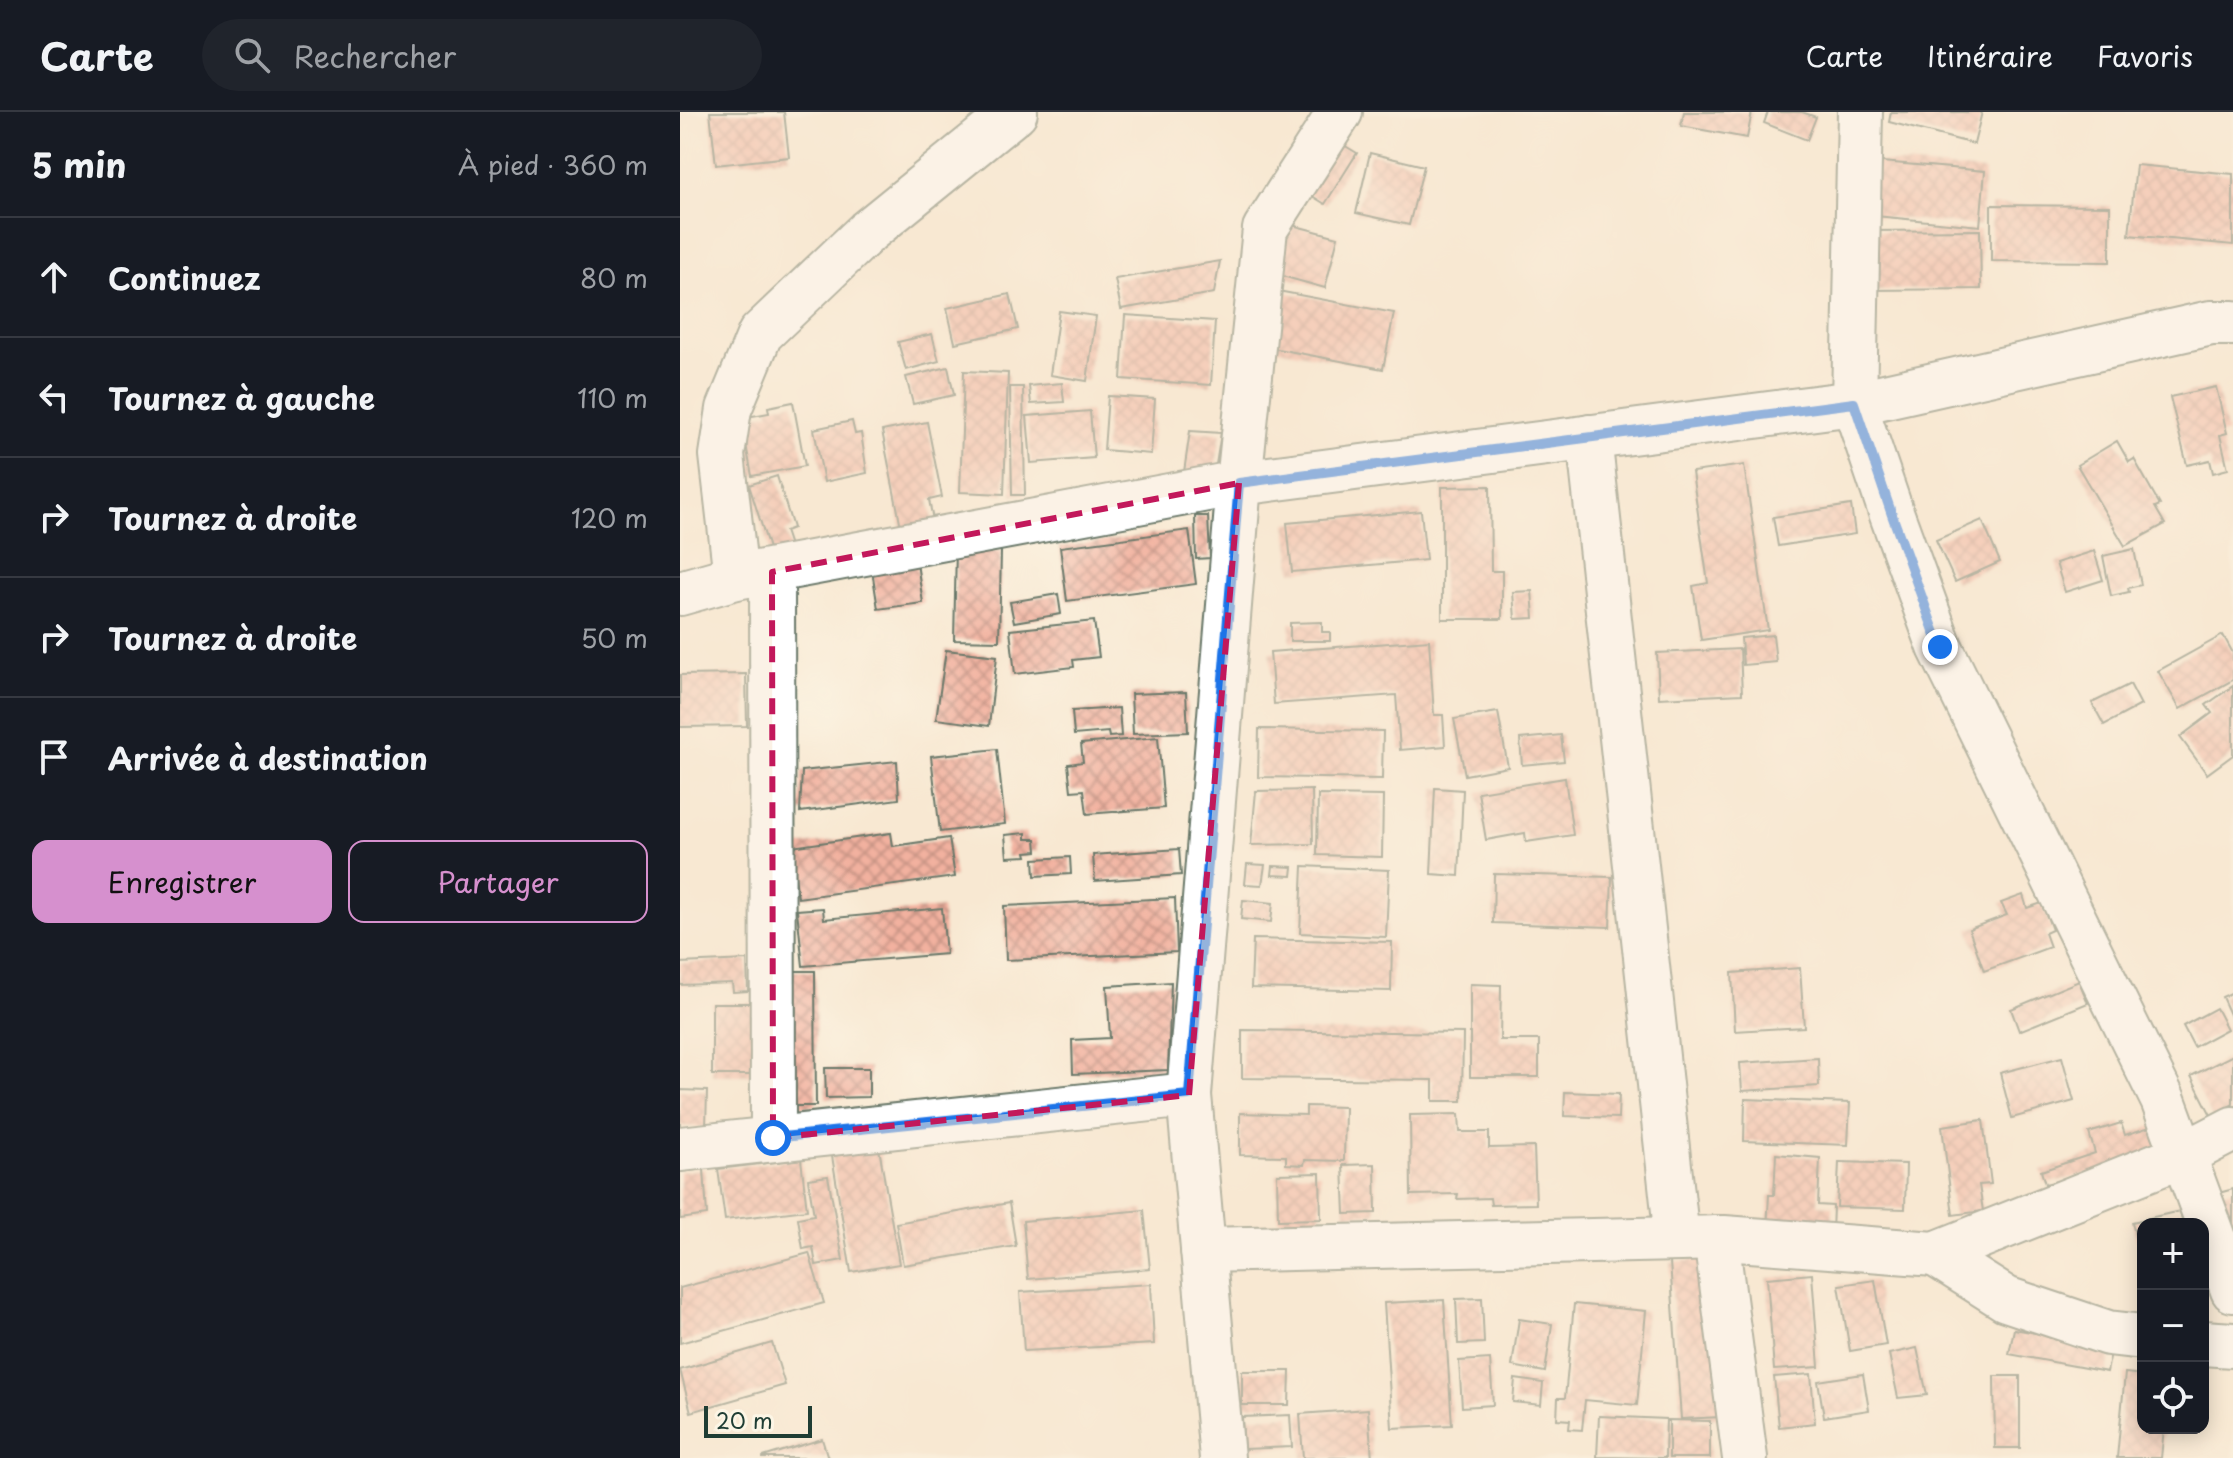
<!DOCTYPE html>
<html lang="fr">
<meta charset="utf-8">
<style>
body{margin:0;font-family:"Playpen Sans",sans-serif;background:#20242c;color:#f1f3f6}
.controls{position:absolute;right:24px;bottom:24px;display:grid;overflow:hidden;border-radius:16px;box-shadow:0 4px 20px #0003}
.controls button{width:72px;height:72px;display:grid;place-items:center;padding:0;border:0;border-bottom:2px solid #363941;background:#171b24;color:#f1f3f6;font:40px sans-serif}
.scale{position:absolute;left:24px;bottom:20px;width:108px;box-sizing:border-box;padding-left:8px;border:4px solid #1f3d34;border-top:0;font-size:22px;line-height:28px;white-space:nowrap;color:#1f3d34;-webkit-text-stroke:6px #fcf5e5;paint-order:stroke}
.stop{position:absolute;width:24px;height:24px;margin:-18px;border:6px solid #1a73e8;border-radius:50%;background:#fff}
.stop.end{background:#1a73e8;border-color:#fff;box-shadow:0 2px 8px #0008}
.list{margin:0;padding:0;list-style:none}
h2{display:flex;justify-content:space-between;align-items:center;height:104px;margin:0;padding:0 32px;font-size:34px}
h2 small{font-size:26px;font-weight:400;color:#9ea1a6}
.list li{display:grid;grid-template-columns:52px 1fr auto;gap:24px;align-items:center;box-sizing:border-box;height:120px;padding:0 32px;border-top:2px solid #363941}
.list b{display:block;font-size:30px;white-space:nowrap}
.list em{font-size:26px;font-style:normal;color:#9ea1a6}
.actions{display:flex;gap:16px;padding:24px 32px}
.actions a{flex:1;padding:18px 0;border:2px solid #d690ce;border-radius:16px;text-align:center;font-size:28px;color:#d690ce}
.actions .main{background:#d690ce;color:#111}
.icon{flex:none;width:44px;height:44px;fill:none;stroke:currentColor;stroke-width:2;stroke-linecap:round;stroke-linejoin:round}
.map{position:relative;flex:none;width:1553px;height:1346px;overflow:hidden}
header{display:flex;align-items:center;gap:48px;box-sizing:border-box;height:112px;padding:0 40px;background:#171b24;border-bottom:2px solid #363941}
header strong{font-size:38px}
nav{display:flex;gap:44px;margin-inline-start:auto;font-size:28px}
.search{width:560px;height:72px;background:#20242c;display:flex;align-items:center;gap:20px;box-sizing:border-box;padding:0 28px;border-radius:44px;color:#9ea1a6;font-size:30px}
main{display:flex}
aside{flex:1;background:#171b24}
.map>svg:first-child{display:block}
.building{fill:url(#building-cross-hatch)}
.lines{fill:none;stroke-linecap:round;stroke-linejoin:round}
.minor-casing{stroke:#6b796b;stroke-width:48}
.minor{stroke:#fff;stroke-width:44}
.route{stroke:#1a73e8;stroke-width:10}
.marked{fill:none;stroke:#c2185b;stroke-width:6;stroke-dasharray:16 10;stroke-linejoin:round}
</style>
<header>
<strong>Carte</strong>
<div class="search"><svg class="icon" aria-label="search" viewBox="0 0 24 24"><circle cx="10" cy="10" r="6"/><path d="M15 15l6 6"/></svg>Rechercher</div>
<nav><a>Carte</a><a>Itinéraire</a><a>Favoris</a></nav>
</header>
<main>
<aside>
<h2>5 min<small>À pied · 360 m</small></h2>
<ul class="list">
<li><svg class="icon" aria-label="ahead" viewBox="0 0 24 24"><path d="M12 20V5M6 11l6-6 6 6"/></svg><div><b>Continuez</b></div><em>80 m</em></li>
<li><svg class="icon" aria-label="left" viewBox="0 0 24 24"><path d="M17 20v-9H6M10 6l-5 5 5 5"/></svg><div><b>Tournez à gauche</b></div><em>110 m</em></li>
<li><svg class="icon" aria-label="right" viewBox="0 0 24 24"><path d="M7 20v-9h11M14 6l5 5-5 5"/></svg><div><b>Tournez à droite</b></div><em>120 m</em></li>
<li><svg class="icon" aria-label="right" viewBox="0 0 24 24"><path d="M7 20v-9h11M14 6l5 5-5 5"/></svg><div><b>Tournez à droite</b></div><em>50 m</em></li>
<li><svg class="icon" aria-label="arrive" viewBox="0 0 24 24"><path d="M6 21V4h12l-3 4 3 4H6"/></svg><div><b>Arrivée à destination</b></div></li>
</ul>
<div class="actions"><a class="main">Enregistrer</a><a>Partager</a></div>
</aside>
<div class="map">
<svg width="1553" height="1346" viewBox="0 0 1553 1346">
<defs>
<pattern id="building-cross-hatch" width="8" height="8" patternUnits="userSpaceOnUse" patternTransform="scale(2)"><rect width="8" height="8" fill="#f2b19f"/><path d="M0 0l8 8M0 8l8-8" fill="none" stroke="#c39182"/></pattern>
</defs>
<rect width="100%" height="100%" fill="#fcf5e5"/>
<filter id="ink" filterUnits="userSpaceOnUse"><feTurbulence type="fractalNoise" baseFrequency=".0125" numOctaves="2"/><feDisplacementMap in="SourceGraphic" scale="16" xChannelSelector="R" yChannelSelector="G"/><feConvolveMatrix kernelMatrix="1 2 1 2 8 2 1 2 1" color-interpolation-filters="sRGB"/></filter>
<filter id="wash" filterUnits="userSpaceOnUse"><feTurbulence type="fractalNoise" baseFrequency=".006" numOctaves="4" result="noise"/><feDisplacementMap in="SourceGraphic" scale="32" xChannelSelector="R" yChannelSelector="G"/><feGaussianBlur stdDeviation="1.8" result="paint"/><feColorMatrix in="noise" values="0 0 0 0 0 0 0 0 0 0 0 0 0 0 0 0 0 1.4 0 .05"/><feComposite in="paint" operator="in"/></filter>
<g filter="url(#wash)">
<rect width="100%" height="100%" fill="#f8e8d2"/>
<g id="blocks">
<g class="building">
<polygon points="30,0 104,0 109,45 36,53"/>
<polygon points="1004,0 1072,0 1067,26 1001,14"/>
<polygon points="1088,0 1122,0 1136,5 1127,28 1084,11"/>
<polygon points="1211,0 1302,0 1294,32 1209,10"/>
<polygon points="647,23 677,41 645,92 616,74"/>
<polygon points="690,41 744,54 729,113 676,101"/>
<polygon points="1190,49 1305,59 1300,114 1185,103"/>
<polygon points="1456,53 1553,62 1553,133 1449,123"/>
<polygon points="1311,93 1430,94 1430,150 1311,149"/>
<polygon points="604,111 658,125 645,176 591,161"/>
<polygon points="1300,118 1301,177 1190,178 1190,119"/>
<polygon points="540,149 534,181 441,197 435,167"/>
<polygon points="598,179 714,201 703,257 587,235"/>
<polygon points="330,182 338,217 275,231 267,196"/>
<polygon points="379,199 416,204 407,269 370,263"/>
<polygon points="445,203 535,209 531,273 441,267"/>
<polygon points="252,222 259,249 226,258 218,230"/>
<polygon points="268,255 274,283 233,292 226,265"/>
<polygon points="284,259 328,261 324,382 280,380"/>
<polygon points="382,271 384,290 351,292 349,274"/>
<polygon points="330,275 343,275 345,383 332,383"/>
<polygon points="1536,275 1547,321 1540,323 1548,357 1533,361 1530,348 1507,353 1490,285"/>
<polygon points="428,284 475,287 471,342 424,338"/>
<polygon points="113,290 125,354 72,364 61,306 89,301 88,295"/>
<polygon points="410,299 414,346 351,351 347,304"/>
<polygon points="172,309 175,322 181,321 187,361 144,370 134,317"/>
<polygon points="247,310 262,385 249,388 254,413 222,420 202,319"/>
<polygon points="510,319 541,321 535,359 504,360"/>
<polygon points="1437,329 1449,350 1454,347 1480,393 1475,395 1485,412 1445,434 1397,353"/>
<polygon points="1064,353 1088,518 1021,528 1013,474 1028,471 1012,360"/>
<polygon points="97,364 113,416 105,419 112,440 92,446 69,373"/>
<polygon points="810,374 811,459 822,459 822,507 762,507 762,375"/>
<polygon points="1171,393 1175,422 1098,434 1093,405"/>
<polygon points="741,399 746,448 612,460 607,411"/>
<polygon points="515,404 528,404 530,446 516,447"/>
<polygon points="1302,408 1320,450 1275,470 1256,428"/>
<polygon points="509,418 516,472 387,489 380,435"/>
<polygon points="276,437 321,439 319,529 274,528"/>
<polygon points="1454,437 1461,473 1448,476 1449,480 1431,484 1423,444"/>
<polygon points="1414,439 1423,468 1385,480 1376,451"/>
<polygon points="237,451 243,491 198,497 192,458"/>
<polygon points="852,479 854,506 835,507 833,480"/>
<polygon points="378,482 381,502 334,510 330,490"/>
<polygon points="414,509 419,545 393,548 394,555 335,562 330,518"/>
<polygon points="642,510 642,520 650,520 650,529 610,529 610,511"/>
<polygon points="1093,523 1096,550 1063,553 1061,526"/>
<polygon points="1543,523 1553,541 1553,568 1500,597 1478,559"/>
<polygon points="749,528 754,603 763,603 765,634 720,638 716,583 594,592 590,540"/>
<polygon points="1060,537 1062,582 979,586 977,541"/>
<polygon points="266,538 317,544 309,614 256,607"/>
<polygon points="66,562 67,614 0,615 0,563"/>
<polygon points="1450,572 1461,593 1424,613 1412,591"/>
<polygon points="1553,574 1553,643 1527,662 1500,625 1532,601 1526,593"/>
<polygon points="506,580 508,620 453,622 451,582"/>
<polygon points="439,596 441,624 429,625 428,620 394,623 392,599"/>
<polygon points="818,600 828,655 785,663 774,607"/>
<polygon points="579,617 703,619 702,667 578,665"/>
<polygon points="881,623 884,649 842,653 840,627"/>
<polygon points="478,625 484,696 407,702 404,678 391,679 388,652 403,650 401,632"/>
<polygon points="317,637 325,712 260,720 251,644"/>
<polygon points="217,649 219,687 120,700 122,659"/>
<polygon points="885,666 893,723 846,730 845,721 806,728 798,680"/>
<polygon points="755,676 783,678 779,764 751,762"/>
<polygon points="632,678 633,732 571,733 576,679"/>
<polygon points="638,683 703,684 702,745 637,743"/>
<polygon points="211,721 213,734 269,726 275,765 118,786 111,735"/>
<polygon points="346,721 346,727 356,727 357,739 346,740 347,744 327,745 325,723"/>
<polygon points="499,737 501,763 415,769 413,743"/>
<polygon points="390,745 391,762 355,764 354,747"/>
<polygon points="567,752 585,753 582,773 565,772"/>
<polygon points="593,754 613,755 612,764 592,763"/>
<polygon points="623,754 709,758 706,825 620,821"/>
<polygon points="814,762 932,765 930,815 813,811"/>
<polygon points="1343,783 1347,796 1362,791 1372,818 1365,821 1370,835 1304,859 1289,817 1327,803 1321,791"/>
<polygon points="495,786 497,840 326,848 324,794"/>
<polygon points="563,788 593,791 591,810 561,807"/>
<polygon points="143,796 144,807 262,796 266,842 123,854 117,798"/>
<polygon points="573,827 712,830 711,879 571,876"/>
<polygon points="67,848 68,879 53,880 52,871 0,873 0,851"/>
<polygon points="1120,856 1124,915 1055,919 1052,861"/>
<polygon points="111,859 135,859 136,994 113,994"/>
<polygon points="1399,869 1408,891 1339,919 1331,897"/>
<polygon points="491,870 488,958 393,962 392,928 430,926 427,874"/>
<polygon points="790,872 821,873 820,928 859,928 859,965 790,965"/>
<polygon points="1553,880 1553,909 1542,885"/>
<rect x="32" y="891" width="47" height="72"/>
<polygon points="1536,896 1547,917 1514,935 1503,914"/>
<polygon points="562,918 783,921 782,989 753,989 753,968 562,966"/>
<polygon points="1553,943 1553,992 1548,995 1551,1000 1534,1009 1511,964"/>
<polygon points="1382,945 1394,989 1332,1006 1320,961"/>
<polygon points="1138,946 1139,974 1062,979 1060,951"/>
<polygon points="145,956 189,956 189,985 146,986"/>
<polygon points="0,978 27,979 26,1015 0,1014"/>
<polygon points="885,980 939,982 938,1006 884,1004"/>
<polygon points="1065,987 1170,991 1168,1033 1064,1029"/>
<polygon points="626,994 665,995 664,1049 625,1048 624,1053 606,1052 606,1044 560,1043 560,1001 626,1003"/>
<polygon points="779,1002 780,1020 809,1020 809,1036 854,1035 856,1092 811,1093 810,1086 777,1087 778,1082 731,1083 730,1003"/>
<polygon points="1303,1008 1311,1072 1299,1073 1303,1099 1273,1103 1262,1014"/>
<polygon points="1441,1011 1445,1023 1482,1011 1491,1032 1420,1059 1365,1072 1361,1059 1415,1041 1409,1021"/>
<polygon points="199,1036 219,1152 171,1160 152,1044"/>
<polygon points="1096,1042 1140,1046 1138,1093 1153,1094 1152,1121 1087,1117 1089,1083 1094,1083"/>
<polygon points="121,1047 127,1098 45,1108 38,1057"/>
<polygon points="1159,1050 1226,1052 1225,1097 1157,1095"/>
<polygon points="695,1052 696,1101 665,1102 663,1053"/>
<polygon points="24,1057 27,1103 0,1107 0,1060"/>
<polygon points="640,1061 641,1107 598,1108 597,1062"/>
<polygon points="148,1064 163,1148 136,1153 133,1135 123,1137 118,1106 134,1103 128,1067"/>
<polygon points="1553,1077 1553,1123 1539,1081"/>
<polygon points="329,1091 336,1134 223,1153 216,1111"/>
<polygon points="464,1098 470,1157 348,1167 343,1109"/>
<polygon points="1500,1099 1503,1112 1463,1112 1462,1152 1452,1110"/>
<polygon points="129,1141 144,1191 0,1231 0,1176"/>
<polygon points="1029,1147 1041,1305 1001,1307 990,1150"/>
<polygon points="1132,1162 1139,1255 1094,1258 1087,1166"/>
<polygon points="1195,1168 1206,1233 1170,1239 1159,1173"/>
<polygon points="471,1172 474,1232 344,1239 340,1180"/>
<polygon points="802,1186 804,1231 778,1232 776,1187"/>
<polygon points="764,1188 772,1313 712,1316 704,1191"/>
<polygon points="894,1192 966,1199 957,1293 905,1288 902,1318 889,1317 890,1308 877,1307 878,1286 885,1286"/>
<polygon points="839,1207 872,1212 865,1260 832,1254"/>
<polygon points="1334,1217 1432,1235 1427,1260 1329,1242"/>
<polygon points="92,1231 105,1273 11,1300 0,1258"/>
<polygon points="1237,1236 1247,1283 1218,1286 1209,1242"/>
<polygon points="810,1247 813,1293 782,1295 779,1249"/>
<polygon points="562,1259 610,1259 609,1293 562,1293"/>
<polygon points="1445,1261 1463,1263 1463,1316 1484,1316 1481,1346 1437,1346"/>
<polygon points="1131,1262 1135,1311 1099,1315 1094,1265"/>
<polygon points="1183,1262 1189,1298 1144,1305 1138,1269"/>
<polygon points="1314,1264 1340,1264 1340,1336 1315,1336"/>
<polygon points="835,1267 863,1271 861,1293 833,1290"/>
<polygon points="688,1297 692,1346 623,1346 620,1302"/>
<polygon points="610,1303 612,1335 564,1337 562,1305"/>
<polygon points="919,1304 986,1307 985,1346 917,1345"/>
<polygon points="989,1308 1030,1309 1030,1346 989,1346"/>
<polygon points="142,1327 148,1346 83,1346 83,1345"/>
</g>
</g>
</g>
<g filter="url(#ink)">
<use href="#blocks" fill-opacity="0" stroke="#6b796b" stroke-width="2"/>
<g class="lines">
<g class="minor-casing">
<g id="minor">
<polyline points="1180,0 1174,291 1212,403 1260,535 1483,988 1553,1178"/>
<polyline points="909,325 997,1127"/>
<polyline points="92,460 93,1026"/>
<polyline points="56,465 42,343 49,297 80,222 187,120 335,0"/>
<polyline points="0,481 56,465 559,371 1174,291 1531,211 1553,211"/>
<polyline points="0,1037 509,983"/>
<polyline points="1036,1126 1065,1346"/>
<polyline points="523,1138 1044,1126 1255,1142 1503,1043 1553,1017"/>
<polyline points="1255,1142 1326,1187 1428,1221 1463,1225"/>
<polyline points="1523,1231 1553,1233"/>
<polyline points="542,1346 509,983 559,371 585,117 660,0"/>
</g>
</g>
<use href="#minor" class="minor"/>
</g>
</g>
<g class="lines" filter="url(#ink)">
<polyline class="route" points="93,1026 509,983 559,371 1174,291 1212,403 1260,535"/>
</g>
<path d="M0 0H1553V1346H0ZM559 371 509 983 93 1026 92 460Z" fill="#f8e8d2" fill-opacity=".55" fill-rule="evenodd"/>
<path class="marked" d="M559 371 509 983 93 1026 92 460Z"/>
</svg>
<div class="controls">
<button>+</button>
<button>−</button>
<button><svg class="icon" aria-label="locate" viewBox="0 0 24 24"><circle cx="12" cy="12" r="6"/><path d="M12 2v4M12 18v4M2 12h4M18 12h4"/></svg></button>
</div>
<div class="scale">20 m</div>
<div class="stop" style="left:93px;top:1026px"></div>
<div class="stop end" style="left:1260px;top:535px"></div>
</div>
</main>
